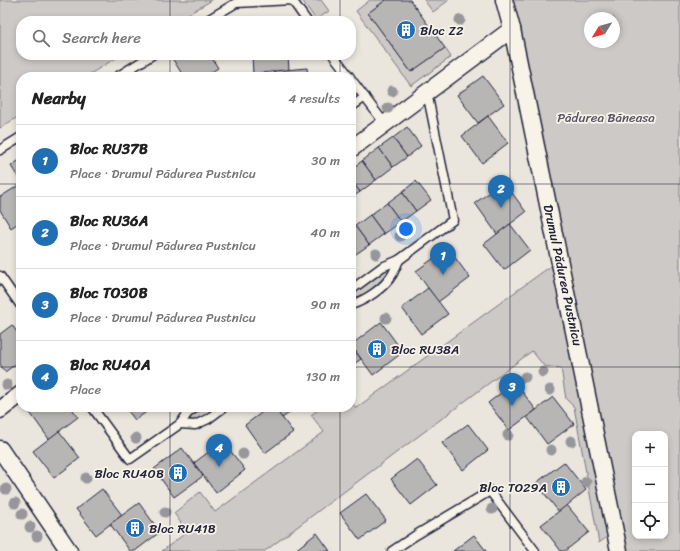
<!DOCTYPE html>
<meta charset="utf-8">
<style>
body{margin:0;font-family:Sriracha,sans-serif;background:#f2f2f2;color:#222}
.controls{position:absolute;right:12px;bottom:12px;display:grid;overflow:hidden;border-radius:8px;box-shadow:0 2px 6px #0003}
.controls button{width:36px;height:36px;display:grid;place-items:center;padding:0;border:0;border-bottom:1px solid #e0e0e0;background:#fff;color:#222;font:20px sans-serif}
.compass{position:absolute;left:584px;top:12px;width:36px;height:36px;border-radius:50%;background:#fff;box-shadow:0 2px 6px #0003;rotate:233deg}
.you{position:absolute;left:406px;top:229px;width:14px;height:14px;margin:-10px;border:3px solid #fff;border-radius:50%;background:#1a73e8;box-shadow:0 0 0 6px #1a73e833}
.badge{display:grid;place-items:center;width:26px;height:26px;border-radius:50%;background:#1f6fb2;color:#fff;font-size:13px;font-weight:700}
.pin{position:absolute;translate:-50% -33px;filter:drop-shadow(0 1px 2px #0008)}
.pin::after{content:'';position:absolute;top:21px;width:14px;height:12px;background:inherit;clip-path:polygon(0 0,100% 0,50% 100%)}
.list{margin:0;padding:0;list-style:none}
h2{display:flex;justify-content:space-between;align-items:center;height:52px;margin:0;padding:0 16px;font-size:17px}
h2 small{font-size:13px;font-weight:400;color:#767676}
.list li{display:grid;grid-template-columns:26px 1fr auto;gap:12px;align-items:center;box-sizing:border-box;height:72px;padding:0 16px;border-top:1px solid #e0e0e0}
.list b{display:block;font-size:15px;white-space:nowrap}
.list p{margin:0;font-size:13px;white-space:nowrap;color:#767676}
.list em{font-size:13px;font-style:normal;color:#767676}
.icon{flex:none;width:22px;height:22px;fill:none;stroke:currentColor;stroke-width:2;stroke-linecap:round;stroke-linejoin:round}
.map{position:relative;flex:none;width:680px;height:551px;overflow:hidden}
.search{position:absolute;background:#fff;box-shadow:0 2px 6px #0003;left:16px;top:16px;width:340px;height:44px;display:flex;align-items:center;gap:10px;box-sizing:border-box;padding:0 14px;border-radius:16px;color:#767676;font-size:15px}
.panel{position:absolute;background:#fff;box-shadow:0 2px 6px #0003;left:16px;top:72px;width:340px;height:340px;border-radius:16px}
.map>svg:first-child{display:block}
.green{fill:#cdc9c6;stroke:#787680;fill-rule:evenodd}
.building{fill:#b8b6b5;stroke:#22223b}
.lines{fill:none;stroke-linecap:round;stroke-linejoin:round}
.lane-casing{stroke:#22223b;stroke-width:11}
.street-casing{stroke:#22223b;stroke-width:19}
.lane{stroke:#f7f3e8;stroke-width:8}
.street{stroke:#f7f3e8;stroke-width:16}
.tree{fill:#98969b}
.grid{fill:none;stroke:#22223b;stroke-width:1;stroke-opacity:0.55}
.labels{text-anchor:middle;dominant-baseline:central;stroke-width:3.5;stroke-linejoin:round;paint-order:stroke}
.poi-label{font-size:13px;fill:#22223b;stroke:#f7f3e8;text-anchor:start}
.park-label{font-size:13px;fill:#555465;stroke:#f7f3e8}
.street-label{font-size:13px;fill:#22223b;stroke:#f7f3e8}
</style>
<div class="map">
<svg width="680" height="551" viewBox="0 0 680 551">
<rect width="100%" height="100%" fill="#eae6de"/>
<filter id="ink" filterUnits="userSpaceOnUse"><feTurbulence type="fractalNoise" baseFrequency=".025" numOctaves="2"/><feDisplacementMap in="SourceGraphic" scale="8" xChannelSelector="R" yChannelSelector="G"/><feConvolveMatrix kernelMatrix="1 2 1 2 8 2 1 2 1" color-interpolation-filters="sRGB"/></filter>
<g filter="url(#ink)">
<g class="green">
<polygon points="0,0 212,0 177,21 21,21 21,55 121,55 85,77 21,77 21,115 0,128"/>
<polygon points="302,0 321,0 329,11 316,20"/>
<polygon points="370,0 386,0 368,13 411,72 445,48 451,57 411,86 356,11"/>
<polygon points="424,0 449,0 433,12"/>
<path d="M504 0H680V551H620L615 531 599 543 574 407 566 399 561 368 544 366 532 351 265 551H162L187 532 174 513 200 492 215 512 324 432 311 415 322 407H351V401L356 408 559 260ZM590 18H614V42H590ZM635 434H665V536H635Z"/>
<polygon points="399,260 392,275 351,305 351,290"/>
<polygon points="196,407 224,407 208,419 180,424"/>
</g>
<g class="building">
<polygon points="386,0 410,0 445,48 411,72 368,13"/>
<polygon points="177,55 210,55 218,68 204,77 184,77 172,58"/>
<polygon points="252,55 288,55 289,70 253,74"/>
<polygon points="307,68 308,77 275,77 274,71"/>
<polygon points="483,76 504,104 478,123 457,95"/>
<polygon points="488,116 508,143 482,163 462,136"/>
<polygon points="407,127 421,146 407,157 393,138"/>
<polygon points="393,138 407,157 393,167 379,148"/>
<polygon points="379,148 393,167 376,180 362,161"/>
<polygon points="21,159 21,182 11,166"/>
<polygon points="362,161 376,180 360,192 351,180 351,169"/>
<polygon points="351,180 360,192 351,198"/>
<polygon points="416,181 431,200 416,211 402,192"/>
<polygon points="504,182 526,212 497,234 475,203"/>
<polygon points="21,184 21,221 11,228 0,210 0,197"/>
<polygon points="402,192 416,211 401,222 387,203"/>
<polygon points="387,203 401,222 384,234 370,215"/>
<polygon points="370,215 384,234 369,245 355,226"/>
<polygon points="510,224 530,250 504,270 484,244"/>
<polygon points="355,226 369,245 353,256 351,253 351,229"/>
<polygon points="448,248 470,278 438,302 416,271"/>
<polygon points="428,288 448,314 421,334 402,308"/>
<polygon points="381,322 403,352 373,375 351,345"/>
<polygon points="12,325 21,338 21,360 5,372 0,364 0,334"/>
<polygon points="351,346 361,359 351,366"/>
<polygon points="515,382 536,410 509,430 488,403"/>
<polygon points="553,397 574,424 547,444 527,417"/>
<polygon points="31,407 71,407 78,417 49,439 28,410"/>
<polygon points="125,407 151,407 152,408 135,420"/>
<polygon points="269,407 274,407 293,432 265,453 245,425"/>
<polygon points="274,407 298,407 282,418"/>
<polygon points="468,424 488,450 463,470 442,443"/>
<polygon points="59,431 80,458 54,478 33,451"/>
<polygon points="223,441 245,470 216,493 194,463"/>
<polygon points="182,448 203,476 174,497 154,469"/>
<polygon points="417,459 437,485 411,505 391,479"/>
<polygon points="564,462 586,490 559,512 536,483"/>
<polygon points="102,489 122,515 96,535 76,509"/>
<polygon points="366,494 386,520 360,540 340,513"/>
<polygon points="139,503 160,532 135,551 130,551 110,524"/>
<polygon points="567,505 589,532 565,551 561,551 541,525"/>
<polygon points="317,533 330,551 294,551"/>
<polygon points="474,535 486,551 453,551"/>
</g>
<g class="lines">
<g class="lane-casing">
<g id="lane">
<polyline points="206,21 236,3 292,0 307,21"/>
<polyline points="333,55 350,77"/>
<polyline points="117,77 152,55"/>
<polyline points="351,79 385,124"/>
<polyline points="351,107 365,97"/>
<polyline points="0,150 21,137"/>
<polyline points="0,276 21,306"/>
<polyline points="351,290 382,267 399,260 453,220 427,92"/>
<path d="M351 305C366 300 384 288 392 275 395 270 397 264 399 260"/>
<polyline points="92,407 130,459 180,424 188,413 196,407"/>
<polyline points="180,424 195,425 208,419 224,407"/>
<polyline points="392,551 416,535 490,491 535,551"/>
</g>
</g>
<g class="street-casing">
<g id="street">
<polyline points="504,0 512,29 619,551"/>
<polyline points="351,149 512,29"/>
<polyline points="0,410 21,394"/>
<polyline points="0,449 69,551"/>
</g>
</g>
<use href="#lane" class="lane"/>
<use href="#street" class="street"/>
</g>
<g class="tree">
<circle cx="460" cy="20" r="5.5"/>
<circle cx="392" cy="91" r="5.5"/>
<circle cx="388" cy="108" r="5.5"/>
<circle cx="400" cy="236" r="5.5"/>
<circle cx="376" cy="254" r="5.5"/>
<circle cx="386" cy="318" r="5.5"/>
<circle cx="543" cy="372" r="5.5"/>
<circle cx="525" cy="377" r="5.5"/>
<circle cx="7" cy="385" r="5.5"/>
<circle cx="550" cy="390" r="5.5"/>
<circle cx="508" cy="435" r="5.5"/>
<circle cx="136" cy="438" r="5.5"/>
<circle cx="571" cy="441" r="5.5"/>
<circle cx="551" cy="450" r="5.5"/>
<circle cx="243" cy="454" r="5.5"/>
<circle cx="86" cy="478" r="5.5"/>
<circle cx="586" cy="482" r="5.5"/>
<circle cx="6" cy="489" r="5.5"/>
<circle cx="15" cy="503" r="5.5"/>
<circle cx="492" cy="509" r="5.5"/>
<circle cx="165" cy="512" r="5.5"/>
<circle cx="22" cy="514" r="5.5"/>
<circle cx="30" cy="527" r="5.5"/>
<circle cx="37" cy="536" r="5.5"/>
</g>
</g>
<path class="grid" d="M170 0V21M340 0V21M510 0V551M170 55V77M340 55V77M0 184H21M351 184H680M0 367H21M351 367H680M170 407V551M340 407V551"/>
<defs>
<g id="building-disc" transform="scale(1)"><circle r="9.5" fill="#1f6fb2" stroke="#f7f3e8"/><path d="M-4-6H4V6H1V3H-1V6H-4ZM-2.5-4.3h1.7v1.8h-1.7ZM.8-4.3h1.7v1.8H.8ZM-2.5-1h1.7V.8h-1.7ZM.8-1h1.7V.8H.8Z" fill="#fff"/></g>
</defs>
<g fill-rule="evenodd">
<use href="#building-disc" x="406" y="30"/>
<use href="#building-disc" x="377" y="349"/>
<use href="#building-disc" x="178" y="473"/>
<use href="#building-disc" x="561" y="487"/>
<use href="#building-disc" x="135" y="528"/>
</g>
<g class="labels">
<g class="poi-label">
<text x="420" y="30">Bloc Z2</text>
<text x="391" y="349">Bloc RU38A</text>
<text x="164" y="473" text-anchor="end">Bloc RU40B</text>
<text x="547" y="487" text-anchor="end">Bloc TO29A</text>
<text x="149" y="528">Bloc RU41B</text>
</g>
<g class="park-label">
<text x="606" y="117">Pădurea Băneasa</text>
</g>
<g class="street-label">
<text transform="translate(563 275) rotate(78)">Drumul Pădurea Pustnicu</text>
</g>
</g>
</svg>
<div class="controls">
<button>+</button>
<button>−</button>
<button><svg class="icon" aria-label="locate" viewBox="0 0 24 24"><circle cx="12" cy="12" r="6"/><path d="M12 2v4M12 18v4M2 12h4M18 12h4"/></svg></button>
</div>
<svg class="compass" viewBox="-18 -18 36 36"><path d="M0-13l5 13h-10z" fill="#e53935"/><path d="M0 13l5-13h-10z" fill="#767676"/></svg>
<div class="you"></div>
<div class="pin badge" style="left:443px;top:275px">1</div>
<div class="pin badge" style="left:501px;top:208px">2</div>
<div class="pin badge" style="left:512px;top:406px">3</div>
<div class="pin badge" style="left:219px;top:467px">4</div>
<div class="search"><svg class="icon" aria-label="search" viewBox="0 0 24 24"><circle cx="10" cy="10" r="6"/><path d="M15 15l6 6"/></svg>Search here</div>
<section class="panel">
<h2>Nearby<small>4 results</small></h2>
<ul class="list">
<li><span class="badge">1</span><div><b>Bloc RU37B</b><p>Place · Drumul Pădurea Pustnicu</p></div><em>30 m</em></li>
<li><span class="badge">2</span><div><b>Bloc RU36A</b><p>Place · Drumul Pădurea Pustnicu</p></div><em>40 m</em></li>
<li><span class="badge">3</span><div><b>Bloc TO30B</b><p>Place · Drumul Pădurea Pustnicu</p></div><em>90 m</em></li>
<li><span class="badge">4</span><div><b>Bloc RU40A</b><p>Place</p></div><em>130 m</em></li>
</ul>
</section>
</div>
